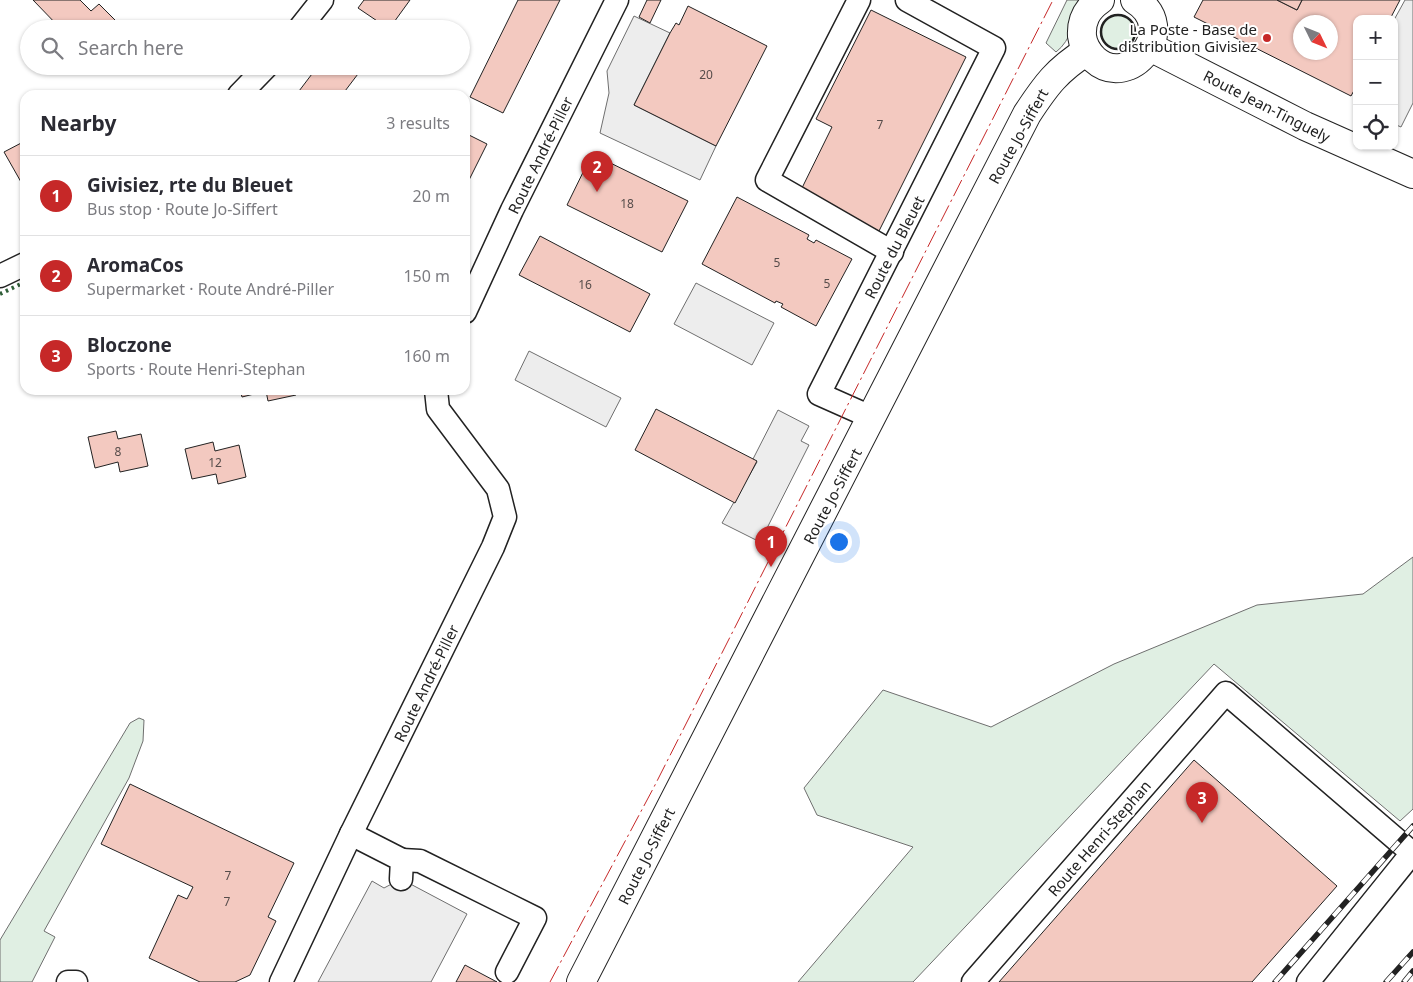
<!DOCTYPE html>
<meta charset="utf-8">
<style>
body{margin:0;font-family:"Noto Sans",sans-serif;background:#f2f2f3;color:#2b2b33}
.controls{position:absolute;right:15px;top:15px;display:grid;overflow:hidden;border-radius:10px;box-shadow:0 1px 4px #0004}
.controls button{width:45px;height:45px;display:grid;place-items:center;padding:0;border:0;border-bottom:1px solid #e1e1e2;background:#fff;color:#2b2b33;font:25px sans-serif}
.compass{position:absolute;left:1293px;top:15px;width:45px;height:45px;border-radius:50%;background:#fff;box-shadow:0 1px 4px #0004;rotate:133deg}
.you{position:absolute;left:838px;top:541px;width:18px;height:18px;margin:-12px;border:4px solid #fff;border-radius:50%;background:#1a73e8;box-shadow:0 0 0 8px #1a73e833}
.badge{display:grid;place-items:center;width:32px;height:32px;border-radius:50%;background:#c62828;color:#fff;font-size:16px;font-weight:700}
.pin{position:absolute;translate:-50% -41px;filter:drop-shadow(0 1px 2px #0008)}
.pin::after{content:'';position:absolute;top:26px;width:18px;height:15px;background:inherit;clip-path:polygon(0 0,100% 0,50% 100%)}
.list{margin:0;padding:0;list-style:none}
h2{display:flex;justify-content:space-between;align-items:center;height:65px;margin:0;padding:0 20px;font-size:21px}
h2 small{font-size:16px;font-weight:400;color:#7c7c81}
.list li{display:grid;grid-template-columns:32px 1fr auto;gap:15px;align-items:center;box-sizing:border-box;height:80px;padding:0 20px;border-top:1px solid #e1e1e2}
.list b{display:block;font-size:19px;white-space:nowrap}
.list p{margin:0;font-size:16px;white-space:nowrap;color:#7c7c81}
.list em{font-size:16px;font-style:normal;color:#7c7c81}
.icon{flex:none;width:28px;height:28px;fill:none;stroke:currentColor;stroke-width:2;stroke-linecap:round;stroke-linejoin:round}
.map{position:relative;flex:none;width:1413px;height:982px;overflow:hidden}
.search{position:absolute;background:#fff;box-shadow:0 1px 4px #0004;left:20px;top:20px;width:450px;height:55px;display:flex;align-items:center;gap:12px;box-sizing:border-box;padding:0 18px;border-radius:28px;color:#7c7c81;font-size:19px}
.panel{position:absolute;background:#fff;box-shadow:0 1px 4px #0004;left:20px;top:90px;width:450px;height:305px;border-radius:15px}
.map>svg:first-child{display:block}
.green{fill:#e0efe3;stroke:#6f6f6f}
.parking{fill:#ededed;stroke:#6f6f6f}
.building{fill:#f3c9c0;stroke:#222;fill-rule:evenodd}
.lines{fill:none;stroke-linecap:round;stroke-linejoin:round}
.minor-casing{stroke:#222;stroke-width:25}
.major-casing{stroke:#222;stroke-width:30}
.minor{stroke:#fff;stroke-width:22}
.major{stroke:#fff;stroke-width:28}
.rail-casing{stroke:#222;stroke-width:5.5}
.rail{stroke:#fff;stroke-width:4;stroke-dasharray:11;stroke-linecap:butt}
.hedge{stroke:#2f5e38;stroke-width:4;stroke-dasharray:2.5 4;stroke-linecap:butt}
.wall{stroke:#222;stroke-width:2.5}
.power{stroke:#c62828;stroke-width:1;stroke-dasharray:18 4 2.5 4;stroke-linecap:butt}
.poi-dot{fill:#c62828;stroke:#fff;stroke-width:2}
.labels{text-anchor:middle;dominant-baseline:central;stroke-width:4;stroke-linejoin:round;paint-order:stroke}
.number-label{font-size:12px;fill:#564c4a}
.poi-label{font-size:15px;fill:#222;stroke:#fff;text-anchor:end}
.street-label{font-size:15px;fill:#222;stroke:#fff}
</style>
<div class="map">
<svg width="1413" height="982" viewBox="0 0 1413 982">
<rect width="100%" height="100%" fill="#fff"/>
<g class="green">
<path d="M1067 0H1082C1076 17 1071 41 1056 52L1046 43Z"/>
<circle cx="1118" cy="32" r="17"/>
<polygon points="1413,557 1413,809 1400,821 1214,664 913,982 798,982 913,847 817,815 804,788 883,690 991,727 1114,664 1257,605 1363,594"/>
<polygon points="139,718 144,720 143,741 129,778 44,931 55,937 32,982 0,982 0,940 130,723"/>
</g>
<g class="parking">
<polygon points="1405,0 1413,0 1413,103 1401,127 1394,124 1394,20"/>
<polygon points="634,16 670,33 634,105 716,146 700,180 600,133 609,93 607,71"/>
<polygon points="696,283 774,323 752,365 674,324"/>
<polygon points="529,351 621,398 606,427 515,380"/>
<polygon points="778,410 809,426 801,441 809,445 760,542 722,523 757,462 753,459"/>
<polygon points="401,879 467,914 431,982 318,982 372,881 384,888"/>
</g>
<g class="building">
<polygon points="33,0 80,0 91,11 99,4 124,29 61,29"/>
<polygon points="364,0 410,0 389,29 358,8"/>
<polygon points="518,0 560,0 503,113 470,97"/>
<polygon points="647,0 661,0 650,23 639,17"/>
<path d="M1203 0H1277L1297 10 1302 0H1400L1390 19H1357V85L1351 96 1194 17ZM1300 22H1330V52H1300Z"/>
<polygon points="1277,0 1302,0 1297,10"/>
<polygon points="688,6 767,46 716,146 634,105 670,33 676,23 679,25"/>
<polygon points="871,10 966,57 879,231 800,192 832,127 816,119"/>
<polygon points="114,66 131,66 122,75"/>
<polygon points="318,66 364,66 342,95 296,95"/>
<polygon points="465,133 487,144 465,188"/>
<polygon points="25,141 25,189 4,152"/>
<polygon points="592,154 688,201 662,252 567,205"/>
<polygon points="737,197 809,235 807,239 814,243 816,240 852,259 816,326 781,307 783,304 776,301 775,303 702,264"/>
<polygon points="540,236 650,294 630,332 519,275"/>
<polygon points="240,390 294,390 296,395 268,401 266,391 242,397"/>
<polygon points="656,409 757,461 735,503 635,450"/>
<polygon points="116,431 118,439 141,434 148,466 120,472 118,462 95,468 88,437"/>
<polygon points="213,442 215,451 239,445 246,477 218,484 216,474 192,479 185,449"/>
<polygon points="1194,760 1337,886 1252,982 999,982"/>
<polygon points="130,784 294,863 268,917 276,921 250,975 235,982 200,982 149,958 178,895 187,899 193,887 101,844"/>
<polygon points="465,965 497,982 456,982"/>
</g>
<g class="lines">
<g class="minor-casing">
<g id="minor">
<polyline points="859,0 767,180 892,252"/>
<polyline points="299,29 322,0"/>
<polyline points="239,95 267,66"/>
<polyline points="0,276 25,264"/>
<polyline points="465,312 512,210 617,0"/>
<polyline points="873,418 819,394 994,48 907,0"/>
<polyline points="351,834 402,860 401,879"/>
<polyline points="402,860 420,861 535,918 507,972"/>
<polyline points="68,982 76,982"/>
<polyline points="281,982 351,834 493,547 505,517 498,489 438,409 436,390"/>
<polyline points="973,982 1226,693 1412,853 1308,982"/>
</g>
</g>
<g class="major-casing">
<g id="major">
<path d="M1100 0C1087 9 1081 20 1082 36 1083 45 1088 53 1094 59 1130 92 1181 28 1135 0"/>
<polyline points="1150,47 1305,126 1413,174"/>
<path d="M581 982 1027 114C1046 85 1057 70 1087 51"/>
</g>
</g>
<use href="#minor" class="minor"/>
<use href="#major" class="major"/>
<g class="rail-casing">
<g id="rail">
<polyline points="1275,982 1413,826"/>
<polyline points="1386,982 1413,952"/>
<polyline points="1404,982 1413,971"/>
</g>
</g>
<use href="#rail" class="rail"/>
<polyline class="hedge" points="0,294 25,282"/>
<circle class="wall" cx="1118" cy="32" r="17"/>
<polyline class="power" points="550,982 654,787 1053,0"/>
</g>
<circle class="poi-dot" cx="1267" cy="38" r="5"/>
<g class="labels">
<g class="number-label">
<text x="706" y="74">20</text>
<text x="880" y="124">7</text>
<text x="627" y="203">18</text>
<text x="777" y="262">5</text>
<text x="827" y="283">5</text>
<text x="585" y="284">16</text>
<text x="118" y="451">8</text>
<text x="215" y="462">12</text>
<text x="228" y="875">7</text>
<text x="227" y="901">7</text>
</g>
<g class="poi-label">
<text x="1257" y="29">La Poste - Base de<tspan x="1257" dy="17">distribution Givisiez</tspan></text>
</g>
<g class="street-label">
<text transform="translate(1267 106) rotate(27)">Route Jean-Tinguely</text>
<text transform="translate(1018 136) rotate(-61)">Route Jo-Siffert</text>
<text transform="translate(540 155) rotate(-64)">Route André-Piller</text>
<text transform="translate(894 247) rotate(-63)">Route du Bleuet</text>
<text transform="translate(832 496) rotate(-62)">Route Jo-Siffert</text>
<text transform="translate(426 683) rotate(-64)">Route André-Piller</text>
<text transform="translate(1099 838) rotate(-49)">Route Henri-Stephan</text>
<text transform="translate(646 856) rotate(-63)">Route Jo-Siffert</text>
</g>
</g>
</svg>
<div class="controls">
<button>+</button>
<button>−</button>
<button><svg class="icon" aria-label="locate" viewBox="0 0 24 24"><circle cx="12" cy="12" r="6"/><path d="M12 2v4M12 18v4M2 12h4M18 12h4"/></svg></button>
</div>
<svg class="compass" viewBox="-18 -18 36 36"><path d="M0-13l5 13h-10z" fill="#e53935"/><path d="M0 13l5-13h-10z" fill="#7c7c81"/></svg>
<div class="you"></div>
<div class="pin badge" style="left:771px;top:567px">1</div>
<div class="pin badge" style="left:597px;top:192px">2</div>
<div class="pin badge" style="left:1202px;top:823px">3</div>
<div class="search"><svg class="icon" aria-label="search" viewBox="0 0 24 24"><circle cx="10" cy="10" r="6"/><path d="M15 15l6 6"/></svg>Search here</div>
<section class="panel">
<h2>Nearby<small>3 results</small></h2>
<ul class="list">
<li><span class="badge">1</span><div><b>Givisiez, rte du Bleuet</b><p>Bus stop · Route Jo-Siffert</p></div><em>20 m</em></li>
<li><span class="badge">2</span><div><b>AromaCos</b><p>Supermarket · Route André-Piller</p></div><em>150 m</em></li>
<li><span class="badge">3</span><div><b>Bloczone</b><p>Sports · Route Henri-Stephan</p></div><em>160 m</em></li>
</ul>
</section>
</div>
